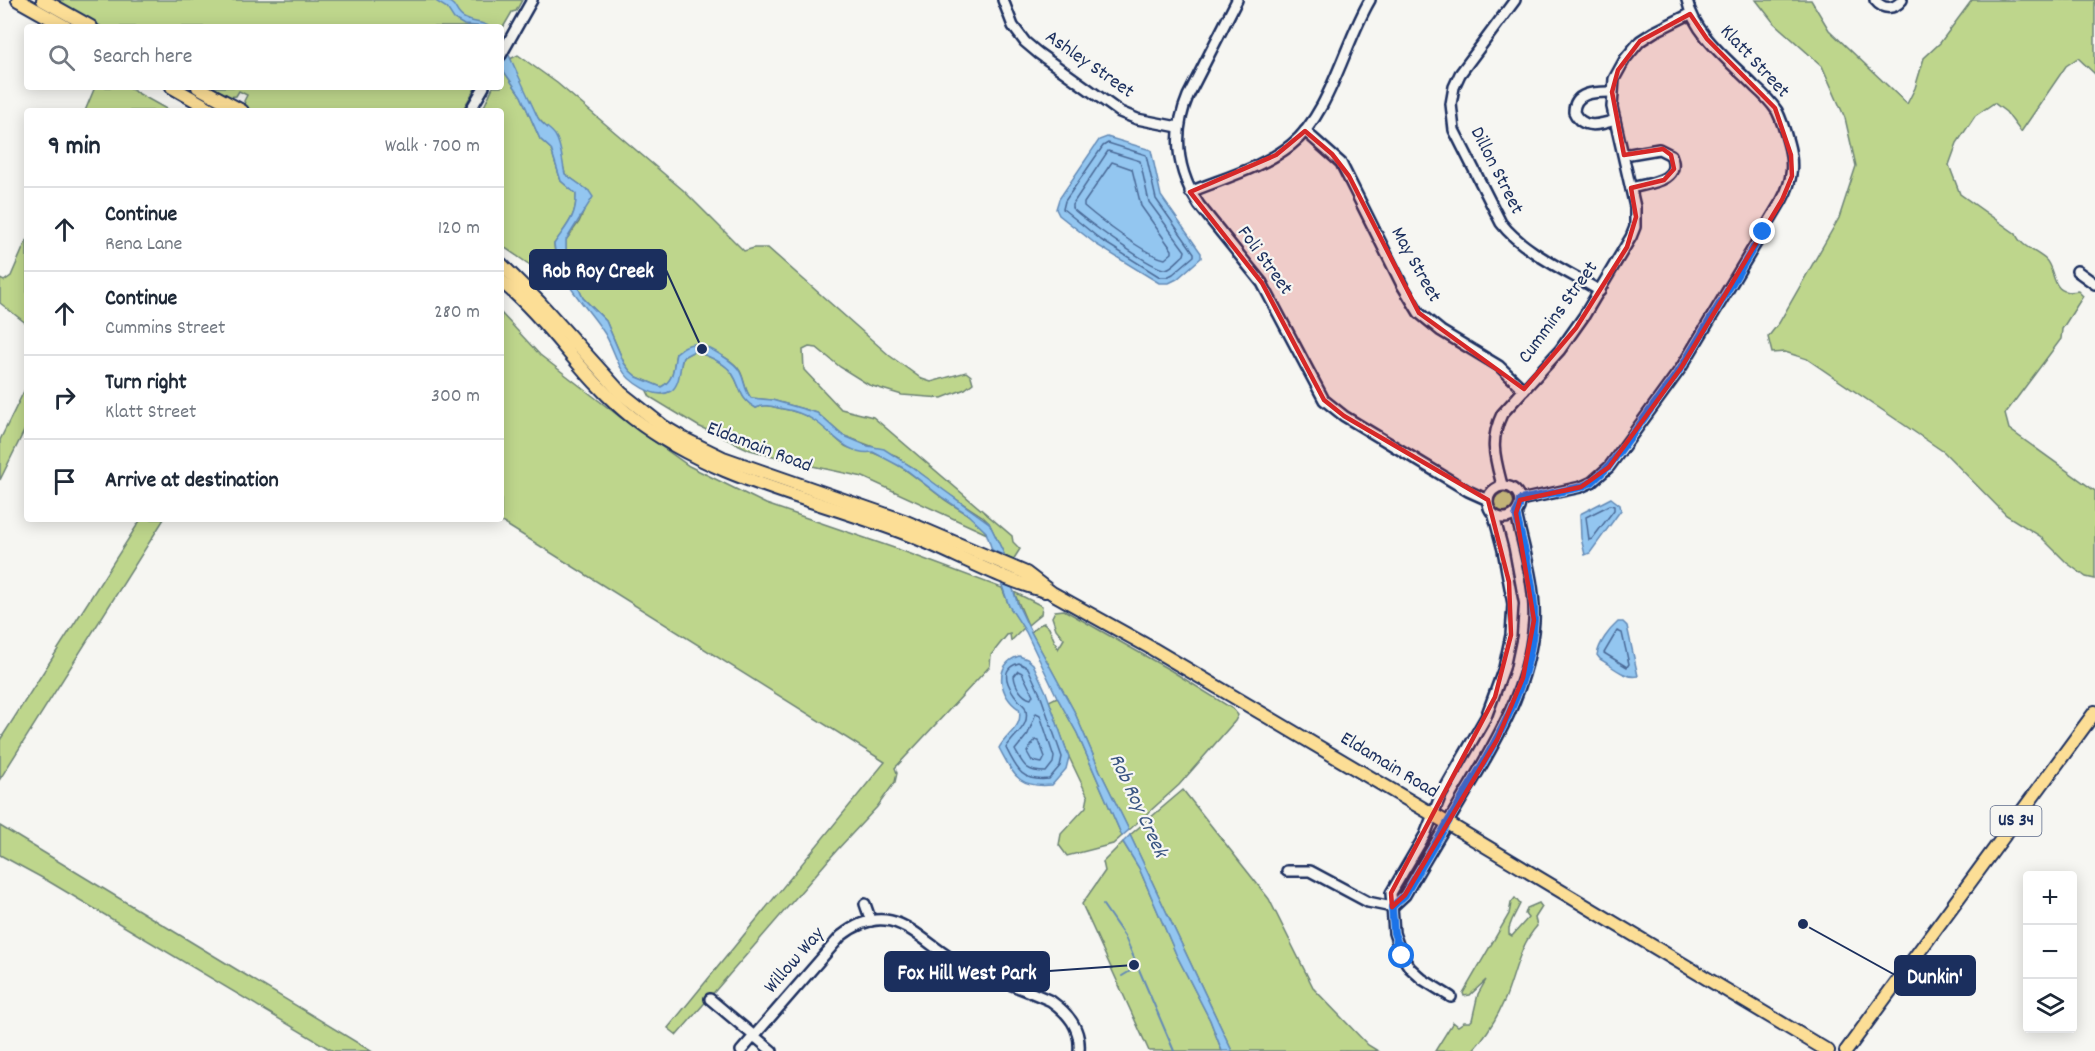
<!DOCTYPE html>
<meta charset="utf-8">
<style>
body{margin:0;font-family:Dekko,sans-serif;background:#f6f6f7;color:#1f2937}
.controls{position:absolute;right:18px;bottom:18px;display:grid;overflow:hidden;border-radius:6px;box-shadow:0 3px 15px #0003}
.controls button{width:54px;height:54px;display:grid;place-items:center;padding:0;border:0;border-bottom:2px solid #e0e1e3;background:#fff;color:#1f2937;font:30px sans-serif}
.stop{position:absolute;width:18px;height:18px;margin:-14px;border:4px solid #1a73e8;border-radius:50%;background:#fff}
.stop.end{background:#1a73e8;border-color:#fff;box-shadow:0 2px 6px #0008}
.list{margin:0;padding:0;list-style:none}
h2{display:flex;justify-content:space-between;align-items:center;height:78px;margin:0;padding:0 24px;font-size:26px}
h2 small{font-size:20px;font-weight:400;color:#747a83}
.list li{display:grid;grid-template-columns:39px 1fr auto;gap:18px;align-items:center;box-sizing:border-box;height:84px;padding:0 24px;border-top:2px solid #e0e1e3}
.list b{display:block;font-size:22px;white-space:nowrap}
.list p{margin:0;font-size:20px;white-space:nowrap;color:#747a83}
.list em{font-size:20px;font-style:normal;color:#747a83}
.icon{flex:none;width:33px;height:33px;fill:none;stroke:currentColor;stroke-width:2;stroke-linecap:round;stroke-linejoin:round}
.map{position:relative;flex:none;width:2095px;height:1051px;overflow:hidden}
.search{position:absolute;background:#fff;box-shadow:0 3px 15px #0003;left:24px;top:24px;width:480px;height:66px;display:flex;align-items:center;gap:15px;box-sizing:border-box;padding:0 21px;border-radius:6px;color:#747a83;font-size:22px}
.panel{position:absolute;background:#fff;box-shadow:0 3px 15px #0003;left:24px;top:108px;width:480px;height:414px;border-radius:6px}
.map>svg:first-child{display:block}
.green{fill:#bed68c;stroke:#6c8275;stroke-width:1.5}
.water{fill:#93c6f0;stroke:#638ab6;stroke-width:1.5}
.lines{fill:none;stroke-linecap:round;stroke-linejoin:round}
.shore{stroke:#4b6b98;stroke-width:1.5}
.stream{stroke:#638ab6;stroke-width:2}
.minor-casing{stroke:#1b2f5e;stroke-width:14}
.major-casing{stroke:#1b2f5e;stroke-width:16}
.minor{stroke:#f6f6f2;stroke-width:9}
.major{stroke:#fcde96;stroke-width:12}
.route{stroke:#1a73e8;stroke-width:8}
.marked{fill:#d62828;fill-opacity:0.2;stroke:#d62828;stroke-width:4.5;stroke-linejoin:round}
.labels{text-anchor:middle;dominant-baseline:central;stroke-width:4.5;stroke-linejoin:round;paint-order:stroke}
.shield{fill:#f6f6f2;stroke:#5d6b8a;stroke-width:1.5}
.shield-label{font-size:18px;font-weight:bold;fill:#1b2f5e}
.street-label{font-size:20px;fill:#1b2f5e;stroke:#f6f6f2}
.water-label{font-size:21px;font-style:italic;fill:#395582;stroke:#f6f6f2}
.leader{fill:none;stroke:#1b2f5e;stroke-width:2}
.callout-dot{fill:#1b2f5e;stroke:#f6f6f2;stroke-width:2}
.callout{fill:#1b2f5e;stroke:#1b2f5e;stroke-width:2}
.callout-label{font-size:21px;text-anchor:middle;font-weight:bold;fill:#fff}
</style>
<div class="map">
<svg width="2095" height="1051" viewBox="0 0 2095 1051">
<rect width="100%" height="100%" fill="#f6f6f2"/>
<filter id="ink" filterUnits="userSpaceOnUse"><feTurbulence type="fractalNoise" baseFrequency=".0167" numOctaves="2"/><feDisplacementMap in="SourceGraphic" scale="12" xChannelSelector="R" yChannelSelector="G"/><feConvolveMatrix kernelMatrix="1 2 1 2 8 2 1 2 1" color-interpolation-filters="sRGB"/></filter>
<g filter="url(#ink)">
<g class="green">
<polygon points="54,0 522,0 516,11 512,12 501,31 501,27 102,27"/>
<path d="M1756 0H1811L1829 30 1907 104 1915 88 1924 58 1940 43 1972 0H2095V74L2078 58 2066 66 2021 132 2006 112 1994 103 1975 116 1957 143 1949 165 1960 194 2016 234C2020 246 2036 251 2045 259 2057 270 2049 297 2078 291L2083 296 2062 329 2061 339 2005 414 2009 429 2095 491V579L2086 577 2067 563 2040 536 2006 515 1944 452 1807 359 1785 352 1772 353 1768 337 1779 323 1839 218 1856 166 1845 118 1822 66 1774 23Z"/>
<path d="M518 55 557 83 683 190 744 251 754 248H768L890 356 922 379 931 382 966 372 971 376 973 383 965 389 942 398 902 395 869 385 840 367 817 348 809 347 803 350 804 370 841 409 873 417 1012 536 1013 542 1020 549 1013 560 1005 556 989 523 982 516 948 494 912 467 903 462 897 456 842 435 817 413 772 400 751 398C744 390 745 380 740 371 733 359 714 352 703 346L676 353C673 367 675 380 661 387L637 377 630 371 624 363 606 321 583 298 566 260V240L579 222 588 202 589 191 565 174 557 139 538 118 511 63 510 59Z"/>
<path d="M503 70 521 96 540 139 551 149 561 181 576 194C577 217 566 226 554 244L555 257 530 265 501 245V111H482L493 87H501V74Z"/>
<polygon points="95,87 127,87 170,111 85,111"/>
<polygon points="208,87 476,87 462,111 252,111 247,108 244,101 247,95 239,91 236,96 226,97"/>
<polygon points="27,239 27,324 0,303 0,279 4,281 11,276"/>
<polygon points="501,313 540,355 620,417 689,466 766,504 900,550 1002,588 1009,606 1024,628 1011,641 1010,634 1007,635 991,655 990,666 895,768 897,773 895,782 877,807 837,850 677,1035 668,1028 885,762 497,519 501,519"/>
<path d="M694 351C706 355 725 362 732 373 742 388 738 398 756 408 764 404 770 406 778 408 791 410 806 414 817 422 827 429 835 439 845 446 855 452 867 450 876 454 902 464 922 483 945 500 959 510 978 518 987 534L863 477 803 464 750 450 698 426 650 397 646 389 656 393 663 394 679 374 683 357Z"/>
<polygon points="27,385 27,425 0,480 0,440"/>
<circle cx="1504" cy="503" r="10"/>
<polygon points="141,519 164,519 0,779 0,740"/>
<polygon points="1014,592 1042,606 1041,614 1028,625"/>
<polygon points="1064,610 1170,670 1233,709 1238,715 1235,721 1179,785 1129,830 1100,771 1074,711 1031,632 1039,625 1044,623 1049,628 1058,649 1064,639 1056,629 1052,617 1055,611"/>
<polygon points="1057,697 1077,733 1122,836 1113,844 1067,856 1059,845 1061,834 1086,807 1088,797 1069,757 1049,701"/>
<polygon points="1183,790 1269,899 1314,989 1368,1045 1378,1051 1232,1051 1130,835"/>
<polygon points="0,826 371,1051 333,1051 48,881 0,855"/>
<polygon points="1123,842 1139,868 1176,954 1210,1020 1222,1051 1149,1051 1082,904 1105,871 1103,862"/>
<path d="M1515 898 1520 904 1512 920 1509 928V934L1512 936 1528 918 1525 914 1527 908 1539 903 1542 907 1535 918 1537 926C1519 946 1515 975 1505 999 1497 1018 1486 1036 1472 1051H1435L1453 1022 1458 1026 1464 1022H1470L1472 1020 1478 994 1486 980 1470 995 1464 996 1463 993 1509 914 1511 903Z"/>
</g>
<g class="water">
<path d="M434 0C463 0 450 12 466 19 474 23 483 22 490 27L464 25 454 19 447 8Z"/>
<path d="M501 42 508 53 538 118C542 125 551 129 555 135 562 146 562 162 565 174L589 191 593 197 566 240V260L583 298 606 321 624 363 630 371 637 377 661 387C675 380 673 367 676 353 682 348 688 343 697 344 708 346 736 362 740 372 745 381 744 390 751 398L772 400 817 413 842 435 868 446 884 449 912 467 989 523 1005 556 992 550 986 532 966 513 943 498 905 469 873 452C847 456 833 433 815 421 805 414 791 410 779 408 771 406 764 404 756 408 738 398 742 388 732 373 724 362 706 355 694 351L683 357C679 367 681 384 671 391 655 401 628 381 621 368 614 356 611 342 603 331 583 301 558 282 554 244 566 226 577 217 576 194L561 181 551 149 540 139 521 96 503 70 501 61Z"/>
<polygon points="1107,137 1151,150 1161,196 1201,253 1201,258 1177,279 1169,283 1159,283 1097,245 1059,215 1056,209 1059,199 1099,140"/>
<polygon points="1611,498 1620,505 1621,510 1590,553 1585,555 1581,538 1580,514"/>
<polygon points="1000,580 1012,586 1018,605 1031,632 1074,711 1100,771 1129,830 1122,836 1077,733 1057,697 1026,632 1009,606"/>
<path d="M1618 622H1623L1627 626 1638 676C1625 679 1612 666 1600 659L1597 655C1599 643 1609 630 1618 622Z"/>
<path d="M1019 656 1027 659 1033 664 1046 692 1069 757 1066 769 1052 785C1017 788 1014 775 999 748 1006 734 1024 727 1019 709 1000 698 992 664 1019 656Z"/>
<polygon points="1130,835 1232,1051 1222,1051 1210,1020 1176,954 1139,868 1123,842"/>
</g>
<g class="lines">
<g class="shore">
<polygon points="1108,143 1146,155 1156,199 1194,253 1194,256 1173,274 1167,277 1160,277 1101,240 1063,209 1065,201 1103,146"/>
<path d="M1108 151 1140 161 1149 202 1185 251 1184 255C1179 259 1172 268 1166 269 1155 272 1083 218 1072 208V205Z"/>
<path d="M1112 162 1132 169 1141 206 1172 250V253L1165 259C1147 256 1099 219 1084 206V203Z"/>
<polygon points="1610,505 1614,506 1614,510 1592,539 1589,540 1586,517"/>
<polygon points="1617,631 1622,633 1629,664 1627,667 1604,653"/>
<path d="M1019 663 1028 668 1040 694 1062 757 1060 766 1049 779C1022 782 1017 770 1006 748 1014 734 1032 726 1025 707 1014 696 993 670 1019 663Z"/>
<path d="M1018 671 1022 673 1033 695 1031 699C1022 697 1015 686 1014 676Z"/>
<path d="M1036 713 1040 715 1054 757 1053 763 1046 772C1026 772 1024 766 1015 750L1028 734Z"/>
<polygon points="1035,740 1039,741 1045,757 1042,763 1032,761 1027,752"/>
</g>
<g class="stream">
<polyline points="1103,905 1125,937 1174,1051"/>
<polyline points="1122,976 1137,967"/>
</g>
<g class="minor-casing">
<g id="minor">
<polyline points="1003,0 1013,26 1025,42 1038,53 1120,112 1137,119 1178,127"/>
<path d="M1237 0 1188 96C1172 134 1177 171 1199 205L1262 283 1324 400 1344 416 1468 491 1488 500"/>
<path d="M1515 0 1460 74 1454 87 1451 104 1454 130 1501 223C1523 252 1569 272 1600 291"/>
<path d="M1875 0C1883 10 1894 10 1902 0"/>
<polyline points="501,55 532,0"/>
<path d="M1612 92C1597 92 1574 91 1574 112 1582 130 1600 125 1615 120"/>
<polyline points="470,111 484,87"/>
<polyline points="1305,131 1341,163 1402,285 1419,313 1441,331 1499,366 1524,390"/>
<path d="M1624 155 1659 149 1671 155C1682 182 1649 183 1631 188"/>
<path d="M1190 192C1224 178 1262 168 1291 145 1330 114 1344 44 1370 0"/>
<polyline points="2077,271 2095,284"/>
<path d="M1502 485C1495 458 1489 441 1502 414L1560 350 1584 316 1631 237 1635 227V207L1612 107 1614 79 1625 59 1640 41 1654 32 1690 14"/>
<circle cx="1504" cy="502" r="16"/>
<path d="M1520 500 1581 487 1592 482 1609 467 1681 368 1782 200C1793 180 1794 163 1788 142 1785 131 1782 121 1777 111 1771 102 1763 94 1755 87 1730 61 1695 36 1687 0"/>
<polyline points="1287,871 1310,871 1368,902 1392,907"/>
<polyline points="865,904 871,921"/>
<path d="M1392 907 1405 895C1424 862 1444 829 1463 797 1496 742 1530 686 1534 621 1536 585 1523 547 1516 513"/>
<polyline points="1451,997 1422,979 1410,968 1402,956 1394,933 1391,893 1425,835 1440,797 1486,717 1504,668 1511,635 1513,604 1503,550 1494,516"/>
<polyline points="710,999 772,1051"/>
<path d="M741 1051 841 936C895 893 921 946 966 967 993 979 1023 988 1051 1001 1068 1013 1081 1028 1079 1051"/>
</g>
</g>
<g class="major-casing">
<g id="major">
<polyline points="18,0 66,27"/>
<polyline points="43,0 91,27"/>
<polyline points="172,87 214,111"/>
<polyline points="198,87 242,111"/>
<polyline points="501,264 540,303 621,393 664,427 686,440 723,458 763,472 904,521 1026,573 1052,593 1153,649 1432,814 1828,1051"/>
<path d="M501 281C550 321 583 379 633 418 713 480 814 498 907 534 953 552 997 578 1045 591"/>
<polyline points="1846,1051 2095,712"/>
</g>
</g>
<use href="#minor" class="minor"/>
<use href="#major" class="major"/>
</g>
</g>
<g class="lines" filter="url(#ink)">
<path class="route" d="M1402 956 1394 933 1392 907 1405 895C1424 862 1444 829 1463 797 1496 742 1530 687 1534 621 1536 585 1523 548 1516 513L1519 507 1520 500 1581 487 1592 482 1609 466 1681 368 1763 232"/>
</g>
<path class="marked" d="M1690 14 1707 39 1775 108 1791 155 1792 176 1782 200 1681 368 1609 467 1581 487 1520 500 1516 513 1534 620 1523 678 1497 740 1405 895 1392 907 1391 893 1495 697 1511 635 1509 582 1488 500 1344 416 1324 400 1262 283 1190 192 1276 155 1305 131 1332 154 1349 176 1419 313 1524 389 1576 328 1627 247 1636 217 1631 188 1664 180 1674 169 1671 155 1663 149 1624 155 1612 92 1618 70 1640 41Z"/>
<g class="labels">
<rect class="shield" x="1990.5" y="806" width="51" height="30" rx="4.5"/>
<g class="shield-label">
<text x="2016" y="821">US 34</text>
</g>
<g class="street-label">
<text transform="translate(1754 62) rotate(47)">Klatt Street</text>
<text transform="translate(1089 65) rotate(35)">Ashley Street</text>
<text transform="translate(1496 171) rotate(63)">Dillon Street</text>
<text transform="translate(1264 261) rotate(54)">Foli Street</text>
<text transform="translate(1415 265) rotate(61)">May Street</text>
<text transform="translate(1559 313) rotate(-54)">Cummins Street</text>
<text transform="translate(759 448) rotate(21)">Eldamain Road</text>
<text transform="translate(1389 766) rotate(31)">Eldamain Road</text>
<text transform="translate(795 961) rotate(-49)">Willow Way</text>
</g>
<g class="water-label">
<text transform="translate(1137 806) rotate(65)">Rob Roy Creek</text>
</g>
</g>
<path class="leader" d="M702 349L666 270M1134 965L1049 971M1803 924L1895 975"/>
<g class="callout-dot">
<circle cx="702" cy="349" r="6"/>
<circle cx="1134" cy="965" r="6"/>
<circle cx="1803" cy="924" r="6"/>
</g>
<g class="callout">
<rect x="530" y="250" width="136" height="39" rx="6"/>
<rect x="885" y="952" width="164" height="39" rx="6"/>
<rect x="1895" y="956" width="80" height="39" rx="6"/>
</g>
<g class="callout-label">
<text x="598" y="277">Rob Roy Creek</text>
<text x="967" y="979">Fox Hill West Park</text>
<text x="1935" y="983">Dunkin'</text>
</g>
</svg>
<div class="controls">
<button>+</button>
<button>−</button>
<button><svg class="icon" aria-label="layers" viewBox="0 0 24 24"><path d="M12 4l9 5-9 5-9-5zM3 14l9 5 9-5"/></svg></button>
</div>
<div class="stop" style="left:1402px;top:956px"></div>
<div class="stop end" style="left:1763px;top:232px"></div>
<div class="search"><svg class="icon" aria-label="search" viewBox="0 0 24 24"><circle cx="10" cy="10" r="6"/><path d="M15 15l6 6"/></svg>Search here</div>
<section class="panel">
<h2>9 min<small>Walk · 700 m</small></h2>
<ul class="list">
<li><svg class="icon" aria-label="ahead" viewBox="0 0 24 24"><path d="M12 20V5M6 11l6-6 6 6"/></svg><div><b>Continue</b><p>Rena Lane</p></div><em>120 m</em></li>
<li><svg class="icon" aria-label="ahead" viewBox="0 0 24 24"><path d="M12 20V5M6 11l6-6 6 6"/></svg><div><b>Continue</b><p>Cummins Street</p></div><em>280 m</em></li>
<li><svg class="icon" aria-label="right" viewBox="0 0 24 24"><path d="M7 20v-9h11M14 6l5 5-5 5"/></svg><div><b>Turn right</b><p>Klatt Street</p></div><em>300 m</em></li>
<li><svg class="icon" aria-label="arrive" viewBox="0 0 24 24"><path d="M6 21V4h12l-3 4 3 4H6"/></svg><div><b>Arrive at destination</b></div></li>
</ul>
</section>
</div>
